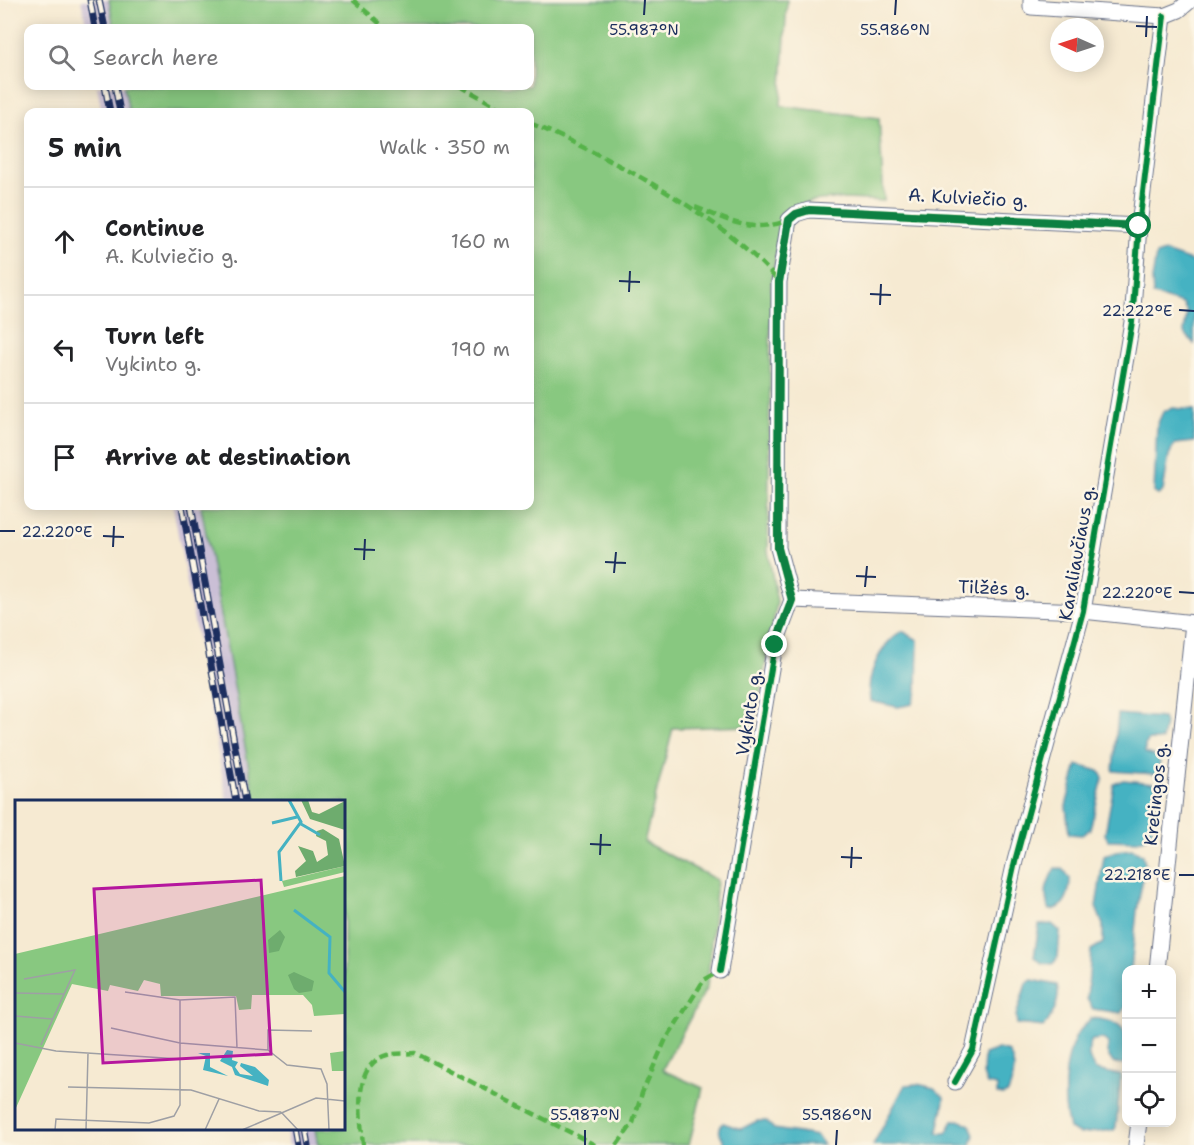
<!DOCTYPE html>
<meta charset="utf-8">
<style>
body{margin:0;font-family:"Shantell Sans",sans-serif;background:#f6f6f6;color:#202124}
.controls{position:absolute;right:18px;bottom:18px;display:grid;overflow:hidden;border-radius:12px;box-shadow:0 3px 15px #0003}
.controls button{width:54px;height:54px;display:grid;place-items:center;padding:0;border:0;border-bottom:2px solid #e0e0e0;background:#fff;color:#202124;font:30px sans-serif}
.compass{position:absolute;left:1050px;top:18px;width:54px;height:54px;border-radius:50%;background:#fff;box-shadow:0 3px 15px #0003;rotate:273deg}
.stop{position:absolute;width:18px;height:18px;margin:-14px;border:4px solid #0b8043;border-radius:50%;background:#fff}
.stop.end{background:#0b8043;border-color:#fff;box-shadow:0 2px 6px #0008}
.list{margin:0;padding:0;list-style:none}
h2{display:flex;justify-content:space-between;align-items:center;height:78px;margin:0;padding:0 24px;font-size:26px}
h2 small{font-size:20px;font-weight:400;color:#757577}
.list li{display:grid;grid-template-columns:39px 1fr auto;gap:18px;align-items:center;box-sizing:border-box;height:108px;padding:0 24px;border-top:2px solid #e0e0e0}
.list b{display:block;font-size:22px;white-space:nowrap}
.list p{margin:0;font-size:20px;white-space:nowrap;color:#757577}
.list em{font-size:20px;font-style:normal;color:#757577}
.icon{flex:none;width:33px;height:33px;fill:none;stroke:currentColor;stroke-width:2;stroke-linecap:round;stroke-linejoin:round}
.map{position:relative;flex:none;width:1194px;height:1145px;overflow:hidden}
.search{position:absolute;background:#fff;box-shadow:0 3px 15px #0003;left:24px;top:24px;width:510px;height:66px;display:flex;align-items:center;gap:15px;box-sizing:border-box;padding:0 21px;border-radius:12px;color:#757577;font-size:22px}
.panel{position:absolute;background:#fff;box-shadow:0 3px 15px #0003;left:24px;top:108px;width:510px;height:402px;border-radius:12px}
.map>svg:first-child{display:block}
.industrial{fill:#cabfd6}
.green{fill:#88c880;stroke:#527c6f;stroke-width:1.5}
.water{fill:#45b2c2;stroke:#307090;stroke-width:1.5}
.lines{fill:none;stroke-linecap:round;stroke-linejoin:round}
.street-casing{stroke:#687087;stroke-width:17}
.street{stroke:#fff;stroke-width:15}
.rail-casing{stroke:#1b2f5e;stroke-width:7}
.rail{stroke:#fcf5e5;stroke-width:4.5;stroke-dasharray:14;stroke-linecap:butt}
.quiet{stroke:#55b248;stroke-width:4.5;stroke-dasharray:9 4.5;stroke-linecap:butt}
.cycleway-casing{stroke:#fcf5e5;stroke-width:10}
.cycleway{stroke:#00873e;stroke-width:6}
.route{stroke:#0b8043;stroke-width:8}
.ticks{fill:none;stroke:#1b2f5e;stroke-width:2}
.labels{text-anchor:middle;dominant-baseline:central;stroke-width:5;stroke-linejoin:round;paint-order:stroke}
.street-label{font-size:18px;fill:#1b2f5e;stroke:#fcf5e5}
.inset-river{fill:none;stroke:#45b2c2;stroke-width:3}
.inset-road{fill:none;stroke:#9e9fa4;stroke-width:1.5}
.view{fill:#b5179e;fill-opacity:0.15;stroke:#b5179e;stroke-width:3}
.inset-edge{fill:none;stroke:#1b2f5e;stroke-width:3}
.ticks-label{font-size:15px;text-anchor:middle;fill:#1b2f5e;stroke:#fcf5e5;stroke-width:5;stroke-linejoin:round;paint-order:stroke}
</style>
<div class="map">
<svg width="1194" height="1145" viewBox="0 0 1194 1145">
<rect width="100%" height="100%" fill="#fcf5e5"/>
<filter id="ink" filterUnits="userSpaceOnUse"><feTurbulence type="fractalNoise" baseFrequency=".0167" numOctaves="2"/><feDisplacementMap in="SourceGraphic" scale="12" xChannelSelector="R" yChannelSelector="G"/><feConvolveMatrix kernelMatrix="1 2 1 2 8 2 1 2 1" color-interpolation-filters="sRGB"/></filter>
<filter id="wash" filterUnits="userSpaceOnUse"><feTurbulence type="fractalNoise" baseFrequency=".008" numOctaves="4" result="noise"/><feDisplacementMap in="SourceGraphic" scale="24" xChannelSelector="R" yChannelSelector="G"/><feGaussianBlur stdDeviation="1.35" result="paint"/><feColorMatrix in="noise" values="0 0 0 0 0 0 0 0 0 0 0 0 0 0 0 0 0 1.4 0 .05"/><feComposite in="paint" operator="in"/></filter>
<g filter="url(#wash)">
<rect width="100%" height="100%" fill="#f6ead2"/>
<g class="industrial">
<polygon points="81,0 109,0 114,28 87,28"/>
<polygon points="97,86 124,86 129,112 102,112"/>
<polygon points="173,506 201,506 255,801 227,801"/>
<polygon points="286,1129 315,1129 318,1145 289,1145"/>
</g>
<path class="green" d="M109 0H787L781 106 879 118 884 201C849 200 812 193 782 213L771 286 768 551 777 602 754 726 673 728 644 842 717 880 707 987 662 1070 703 1088 689 1145H318L315 1129 344 1128V802L255 801 201 506H530V112H129L124 86H530V28H114Z"/>
<g class="water">
<polygon points="1165,252 1194,262 1194,344 1184,332 1187,312 1183,304 1153,295 1152,280 1156,255"/>
<polygon points="1172,408 1194,410 1194,442 1175,444 1169,455 1163,491 1158,495 1154,493 1157,425 1163,412"/>
<path d="M902 631 918 640 917 692 913 704 898 707 870 701C865 676 881 643 902 631Z"/>
<polygon points="1118,714 1163,718 1165,723 1162,740 1149,740 1145,745 1145,753 1160,757 1159,770 1155,774 1113,771"/>
<polygon points="1077,765 1099,771 1103,778 1090,829 1082,835 1069,834 1066,806"/>
<polygon points="1123,780 1154,783 1157,789 1151,835 1138,841 1108,840 1105,834 1114,784"/>
<polygon points="1133,849 1143,855 1145,865 1137,911 1131,969 1126,970 1126,1007 1121,1013 1093,1009 1087,999 1091,950 1103,943 1103,925 1096,907 1104,856 1116,851"/>
<path d="M1055 868 1063 869 1070 878C1070 892 1066 909 1050 910 1042 895 1047 882 1055 868Z"/>
<polygon points="1052,924 1060,931 1058,957 1053,964 1042,963 1034,957 1039,925"/>
<path d="M1032 980 1057 985C1061 999 1053 1015 1044 1027L1017 1024 1016 1016 1026 984Z"/>
<path d="M1091 1018C1127 1022 1127 1028 1126 1061L1124 1064 1113 1063 1108 1055V1043L1103 1039 1092 1040C1086 1052 1088 1059 1096 1070L1121 1075 1116 1127 1114 1130 1079 1134 1069 1129C1062 1102 1063 1062 1076 1036 1080 1029 1087 1023 1091 1018Z"/>
<path d="M998 1049 1009 1052C1017 1067 1014 1077 1008 1093L1003 1095 997 1094V1086L987 1084 983 1074 984 1054Z"/>
<path d="M917 1084 934 1088 944 1097C944 1110 939 1120 938 1133H946L953 1121 959 1120 970 1125 974 1135 971 1145H873L905 1085Z"/>
<path d="M757 1121H766L774 1129 817 1136 823 1145H725C723 1135 715 1134 723 1123L741 1129Z"/>
</g>
</g>
<g filter="url(#ink)">
<g class="lines">
<g class="street-casing">
<g id="street">
<polyline points="1031,0 1031,7 1164,16 1179,10 1191,0"/>
<polyline points="792,600 1083,611 1194,623"/>
<polyline points="1157,970 1193,623"/>
<polyline points="720,971 775,645 792,600 778,548 779,282 789,220 796,214 809,210 1139,226"/>
<polyline points="955,1082 973,1050 1015,861 1083,611 1132,322 1139,226 1164,16"/>
<polyline points="1136,1145 1139,1122"/>
</g>
</g>
<use href="#street" class="street"/>
<g class="rail-casing">
<g id="rail">
<polyline points="90,0 95,28"/>
<polyline points="99,0 105,28"/>
<polyline points="105,86 110,112"/>
<polyline points="115,86 120,112"/>
<polyline points="182,506 236,802"/>
<polyline points="191,506 245,802"/>
<polyline points="295,1128 298,1145"/>
<polyline points="305,1128 308,1145"/>
</g>
</g>
<use href="#rail" class="rail"/>
<g class="quiet">
<polyline points="353,0 385,28"/>
<polyline points="460,86 507,112"/>
<path d="M530 123C609 157 724 216 779 282"/>
<path d="M695 207C730 221 751 234 789 220"/>
<path d="M363 1145C361 1118 351 1065 387 1055 395 1053 406 1054 415 1053L595 1145"/>
<polyline points="617,1145 633,1123 642,1093 665,1041 704,980 720,971"/>
</g>
<g class="cycleway-casing">
<g id="cycleway">
<polyline points="720,971 775,645 792,600 778,548 779,282 789,220 796,214 809,210 1139,226"/>
<polyline points="955,1082 973,1050 1015,861 1083,611 1132,322 1139,226 1164,16"/>
</g>
</g>
<use href="#cycleway" class="cycleway"/>
</g>
</g>
<g class="lines" filter="url(#ink)">
<polyline class="route" points="775,645 792,600 778,548 779,282 789,220 796,214 809,210 1139,226"/>
</g>
<path class="ticks" d="M644 15 645 0M895 15 896 0M1136 26 1157 27M1146 37 1147 16M619 281 640 282M629 292 630 271M870 294 891 295M880 305 881 284M1179 310 1194 311M0 531H15M103 536 124 537M113 547 114 526M354 549 375 550M364 560 365 539M605 562 626 563M614 573 616 552M856 576 876 577M865 587 867 566M1179 592 1194 593M590 844 611 845M600 855 601 834M841 857 862 858M851 868 852 847M1179 875H1194M585 1145V1130M836 1145 837 1130"/>
<g class="labels">
<g class="street-label">
<text transform="translate(968 198) rotate(3)">A. Kulviečio g.</text>
<text transform="translate(1077 553) rotate(-80)">Karaliaučiaus g.</text>
<text transform="translate(994 588) rotate(2)">Tilžės g.</text>
<text transform="translate(749 713) rotate(-81)">Vykinto g.</text>
<text transform="translate(1156 794) rotate(-84)">Kretingos g.</text>
</g>
</g>
<g transform="translate(15 800)">
<rect width="330" height="330" fill="#f6ead2"/>
<path d="M330 66V72L269 87 267 81ZM330 76V214L299 216 297 205 288 195H237L236 209 224 210 221 196H146L145 184 129 180 123 191 95 185 93 191 57 184 0 310V154ZM330 251V271H317L315 253Z" fill="#88c880"/>
<path d="M286 0H293L297 12 304 14 330 1V30L295 19ZM308 29 324 39 330 66 281 77 280 71 291 61 283 46 298 51 302 62 313 55 311 41 301 36 302 31ZM265 130 270 137 264 151 254 153 253 140ZM279 172 299 181 297 191 284 193 279 189 273 175Z" fill="#6eac6e"/>
<path d="M212 250 218 251 217 260 223 262 220 267 225 274 238 276 225 266 226 263 240 267 254 280 253 286 220 275 217 267 205 261ZM183 253H195V267L213 276 188 270 191 256Z" fill="#45b2c2"/>
<path class="inset-river" d="M257 23 282 17M286 24 305 35M266 81 264 52 286 22 274 0M279 110 315 137 314 173 330 192"/>
<path class="inset-road" d="M9 179 60 170 26 245M110 192 165 200 220 197 222 248M0 193 49 194M0 216 37 219M96 228 165 243 253 250M297 231 253 230V250L272 265 306 269 312 284 314 330M0 243 41 251 165 259M53 287 176 290 244 311 266 312M266 312 283 330M40 330 41 319 134 323 159 316 165 305V200M71 330 73 253M190 330 204 299M227 330 301 298 330 301"/>
<path class="view" d="M246 80 256 254 88 263 79 89Z"/>
<rect width="330" height="330" class="inset-edge"/>
</g>
<g class="ticks-label">
<text x="644" y="35">55.987°N</text>
<text x="895" y="35">55.986°N</text>
<text x="1137" y="316">22.222°E</text>
<text x="57" y="537">22.220°E</text>
<text x="1137" y="598">22.220°E</text>
<text x="1137" y="880">22.218°E</text>
<text x="585" y="1120">55.987°N</text>
<text x="837" y="1120">55.986°N</text>
</g>
</svg>
<div class="controls">
<button>+</button>
<button>−</button>
<button><svg class="icon" aria-label="locate" viewBox="0 0 24 24"><circle cx="12" cy="12" r="6"/><path d="M12 2v4M12 18v4M2 12h4M18 12h4"/></svg></button>
</div>
<svg class="compass" viewBox="-18 -18 36 36"><path d="M0-13l5 13h-10z" fill="#e53935"/><path d="M0 13l5-13h-10z" fill="#757577"/></svg>
<div class="stop" style="left:1139px;top:226px"></div>
<div class="stop end" style="left:775px;top:645px"></div>
<div class="search"><svg class="icon" aria-label="search" viewBox="0 0 24 24"><circle cx="10" cy="10" r="6"/><path d="M15 15l6 6"/></svg>Search here</div>
<section class="panel">
<h2>5 min<small>Walk · 350 m</small></h2>
<ul class="list">
<li><svg class="icon" aria-label="ahead" viewBox="0 0 24 24"><path d="M12 20V5M6 11l6-6 6 6"/></svg><div><b>Continue</b><p>A. Kulviečio g.</p></div><em>160 m</em></li>
<li><svg class="icon" aria-label="left" viewBox="0 0 24 24"><path d="M17 20v-9H6M10 6l-5 5 5 5"/></svg><div><b>Turn left</b><p>Vykinto g.</p></div><em>190 m</em></li>
<li><svg class="icon" aria-label="arrive" viewBox="0 0 24 24"><path d="M6 21V4h12l-3 4 3 4H6"/></svg><div><b>Arrive at destination</b></div></li>
</ul>
</section>
</div>
